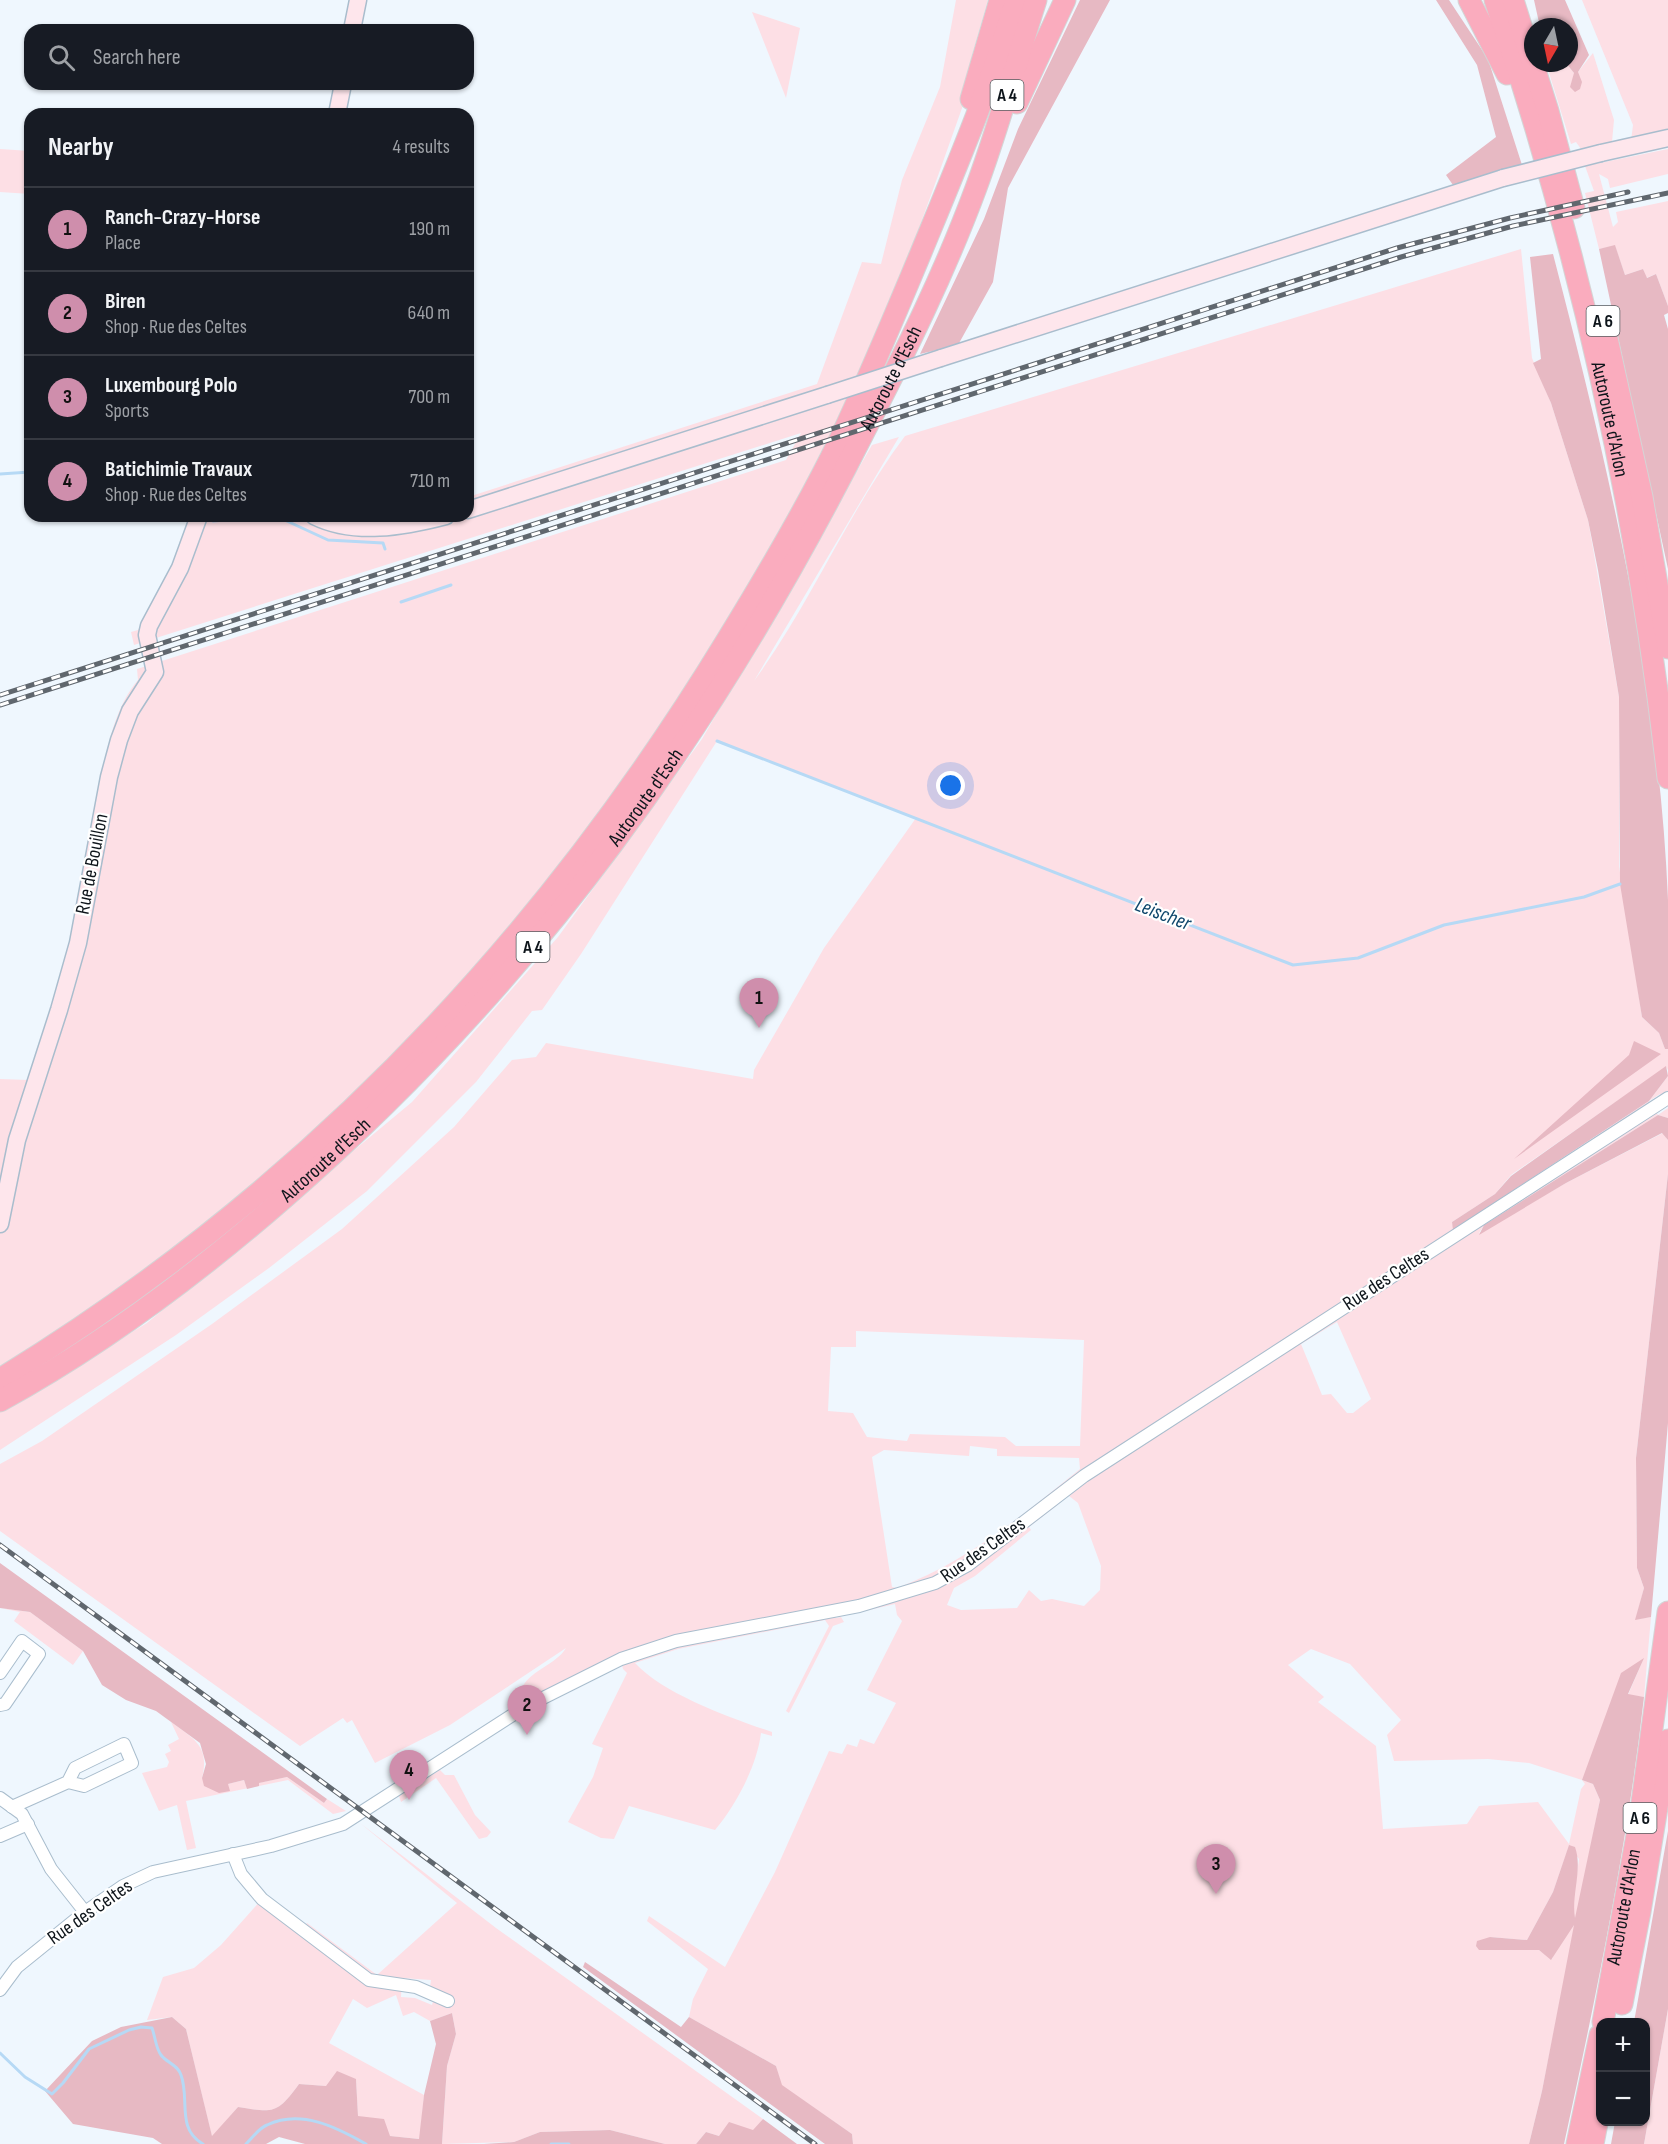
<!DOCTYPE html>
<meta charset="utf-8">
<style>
body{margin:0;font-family:"Sofia Sans Condensed",sans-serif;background:#20242c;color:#f1f3f6}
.controls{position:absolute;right:18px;bottom:18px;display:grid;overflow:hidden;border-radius:12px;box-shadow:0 2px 4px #0004}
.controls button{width:54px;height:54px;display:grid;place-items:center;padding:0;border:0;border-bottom:2px solid #363941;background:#171b24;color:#f1f3f6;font:30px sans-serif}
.compass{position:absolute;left:1524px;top:18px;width:54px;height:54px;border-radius:50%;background:#171b24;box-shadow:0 2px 4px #0004;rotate:189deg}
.you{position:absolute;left:951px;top:786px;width:21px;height:21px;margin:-15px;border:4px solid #fff;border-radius:50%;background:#1a73e8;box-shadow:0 0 0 9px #1a73e833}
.badge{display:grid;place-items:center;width:39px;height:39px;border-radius:50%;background:#cf8eac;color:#111;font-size:20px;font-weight:700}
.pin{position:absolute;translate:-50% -50px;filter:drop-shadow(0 2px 3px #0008)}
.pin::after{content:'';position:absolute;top:32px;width:21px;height:18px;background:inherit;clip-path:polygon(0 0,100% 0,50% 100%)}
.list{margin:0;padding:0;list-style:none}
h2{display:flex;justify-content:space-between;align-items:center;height:78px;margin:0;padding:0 24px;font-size:26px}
h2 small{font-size:20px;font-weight:400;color:#9ea1a6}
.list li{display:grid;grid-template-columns:39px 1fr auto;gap:18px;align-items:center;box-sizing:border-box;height:84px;padding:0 24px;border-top:2px solid #363941}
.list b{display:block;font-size:22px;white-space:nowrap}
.list p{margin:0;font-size:20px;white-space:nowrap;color:#9ea1a6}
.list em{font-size:20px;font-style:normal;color:#9ea1a6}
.icon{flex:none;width:33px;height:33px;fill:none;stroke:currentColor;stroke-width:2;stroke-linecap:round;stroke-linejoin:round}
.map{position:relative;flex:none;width:1668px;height:2144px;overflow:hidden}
.search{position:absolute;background:#171b24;box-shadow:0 2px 4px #0004;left:24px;top:24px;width:450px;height:66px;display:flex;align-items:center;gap:15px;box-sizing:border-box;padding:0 21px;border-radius:18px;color:#9ea1a6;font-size:22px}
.panel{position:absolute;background:#171b24;box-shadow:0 2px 4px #0004;left:24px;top:108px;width:450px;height:414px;border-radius:18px}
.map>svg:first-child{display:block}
.green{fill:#fddfe5;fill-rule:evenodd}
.forest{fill:#e7b9c3}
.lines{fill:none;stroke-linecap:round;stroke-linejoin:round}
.stream{stroke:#b6d9f5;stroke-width:3}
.street-casing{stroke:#a9bdcd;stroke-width:14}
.secondary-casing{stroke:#a9bdcd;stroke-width:19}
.highway-casing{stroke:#d4d5d6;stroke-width:23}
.street{stroke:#fff;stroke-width:12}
.secondary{stroke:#fee6ec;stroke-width:16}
.highway{stroke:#faacbe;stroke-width:21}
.rail-casing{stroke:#60676e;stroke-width:5}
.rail{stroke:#fff;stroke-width:3;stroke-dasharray:9;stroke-linecap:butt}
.secondary-bridge-casing{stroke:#a9bdcd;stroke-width:19;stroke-linecap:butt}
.secondary-bridge{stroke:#fee6ec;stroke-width:16}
.labels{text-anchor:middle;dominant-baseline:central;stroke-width:4.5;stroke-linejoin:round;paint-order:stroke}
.shield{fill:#fff;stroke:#565b5f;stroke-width:1.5}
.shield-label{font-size:18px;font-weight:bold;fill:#0e151b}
.street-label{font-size:20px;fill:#0e151b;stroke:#fff}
.water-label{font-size:21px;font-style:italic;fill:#10476c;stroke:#fff}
</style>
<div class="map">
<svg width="1668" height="2144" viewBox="0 0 1668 2144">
<rect width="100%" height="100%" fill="#eff7fe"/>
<g class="green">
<path d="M956 0H988L972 55 967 94C936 181 906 270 868 354 743 630 568 886 352 1098 246 1201 126 1289 0 1366V1079L28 1080 62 979 90 845 87 844C101 796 104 719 138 680L137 669 786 460 801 433 134 645 131 632 138 630 172 567 189 516H468V497L817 384 862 262 881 264 902 180 940 87Z"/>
<polygon points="1582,0 1668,0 1668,134 1631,141 1633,125"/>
<polygon points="752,12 800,28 786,98"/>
<polygon points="1593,53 1614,120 1612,142 1581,149 1576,142 1571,144 1546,63 1566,63 1574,73 1578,72"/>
<polygon points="0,149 30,151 30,194 0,192"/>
<polygon points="1668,149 1668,174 1610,188 1608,179 1599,174 1613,227 1618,222 1616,212 1668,201 1668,306 1656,274 1646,278 1643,269 1625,275 1615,246 1599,249 1585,193 1594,191 1585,166"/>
<path d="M1521 249 1532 358 1551 403 1588 520 1619 697V866L1642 1017 1659 1033 1665 1049H1668V1070L1666 1067 1511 1175 1495 1194 1452 1222 1454 1230 1649 1101 1668 1076V1107L1660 1094 1649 1101 1658 1115 1668 1108V1118L1658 1115 1484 1225 1479 1233 1566 1183 1663 1133 1668 1140V1174L1636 1458 1637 1568 1644 1588 1636 1619 1651 1617 1644 1697 1628 1695 1643 1660 1582 1780 1593 1784 1600 1800 1542 2091 1529 2144H853L852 2134 781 2085 776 2066 689 2017 693 1999 708 1969 647 1921 649 1916 725 1967 775 1872 829 1751 842 1754 847 1744 857 1747 860 1739 874 1744 896 1703 867 1690 902 1621 897 1615 895 1604 856 1613 859 1606 831 1611 836 1618 841 1617 844 1622 833 1626 789 1713 786 1711 829 1626 825 1620 678 1649 635 1663C663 1694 733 1719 772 1732V1736L761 1733C757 1766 736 1805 715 1830L629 1806 614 1839 601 1838 568 1822 593 1777 603 1748 592 1744 627 1673 623 1669 621 1660 525 1707 528 1695 521 1690C528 1671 556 1665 566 1648L450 1725 375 1763 352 1720 347 1723 343 1718 300 1746 0 1531V1464L42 1441 212 1324 342 1229 454 1127 512 1060 536 1057 546 1043 753 1079 754 1070 824 948 916 818 717 741 581 954 542 1010 532 1011 476 1082 367 1191 269 1268 176 1335 0 1450V1412L147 1323 412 1102 558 937 702 739 872 445 899 437 754 681C810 605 848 512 905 436ZM1337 1322 1371 1399 1353 1413H1347L1331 1394 1322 1395 1301 1344ZM856 1331 1084 1340 1080 1446H1016L1005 1437 910 1434 907 1441 867 1437 853 1413 828 1411 831 1347H856ZM970 1446 997 1449V1456L1079 1458 1080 1469C1021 1516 967 1562 897 1588L892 1587 872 1457 884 1450 969 1456ZM1064 1492 1078 1503 1101 1566 1100 1590 1084 1606 1052 1599 1041 1601 1029 1590 1017 1608 961 1610 947 1605 954 1588 975 1576 1031 1530 1029 1527 1060 1503 1053 1501ZM1311 1649 1350 1664 1401 1720 1387 1735 1394 1761 1488 1759 1529 1763 1582 1780 1585 1784 1581 1789 1569 1844 1538 1802 1479 1806 1467 1824 1383 1829 1376 1746 1318 1702 1324 1697 1288 1665ZM1569 1846 1579 1859 1575 1888 1552 1959 1539 1950H1479L1490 1937 1527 1940 1553 1892Z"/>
<polygon points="0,1608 30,1612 83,1651 73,1665 14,1621 20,1612"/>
<path d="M171 1722C194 1739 210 1746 202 1778L228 1784 244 1780 247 1788 258 1783 287 1777 324 1803 327 1799 346 1811 333 1814 288 1780 186 1801 196 1848 187 1850 177 1805 159 1811 142 1773 167 1767 169 1762 165 1754 171 1751 168 1745 179 1739Z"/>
<polygon points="440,1770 445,1775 454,1775 475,1815 491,1832 487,1837 479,1839 436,1778 401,1802 399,1796"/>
<path d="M360 1823 496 1928 763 2119 754 2130 719 2136 706 2132 696 2144H665L610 2130 540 2132 514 2142 442 2144 447 2066 456 2034 452 2013 430 2021 414 2012 403 2016 396 1995 367 2008 353 1999 329 2043 424 2095 420 2139 389 2136 358 2117 356 2079 326 2086 299 2084C277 2114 274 2113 238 2107L212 2137 186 2029 172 2017 147 2020 163 1977 194 1968 221 1945 262 1899 303 1928 307 1923 377 1975 457 1903ZM402 1978 431 1980 430 1987 436 1990 432 2005 415 1998 401 1997Z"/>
<polygon points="1668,2009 1668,2144 1644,2144"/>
</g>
<g class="forest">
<polygon points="1080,0 1110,0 1008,188 993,282 958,345 920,354 984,219 1018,129"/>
<polygon points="1436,0 1449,0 1488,59 1522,165 1453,185 1446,175 1496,137 1477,65"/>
<polygon points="1534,0 1565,0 1589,55 1578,72 1582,82 1580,89 1575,92 1570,87 1574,73 1566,63 1569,63 1569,27 1540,27"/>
<polygon points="1615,245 1625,275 1643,269 1647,278 1656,274 1668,306 1668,313 1664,315 1668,329 1668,569 1599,249"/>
<path d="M1553 254C1608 465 1659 681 1668 900 1668 949 1668 1000 1668 1049H1665L1659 1033 1642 1017 1620 884 1619 697 1598 570 1588 520 1551 403 1533 363 1541 359 1530 257Z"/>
<polygon points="1634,1041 1661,1054 1514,1159 1629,1055"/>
<polygon points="1666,1066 1668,1076 1649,1101 1453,1230 1452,1222 1495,1194 1511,1176"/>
<polygon points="1658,1115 1668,1118 1668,1140 1662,1133 1566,1183 1479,1235 1484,1225"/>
<polygon points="1668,1174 1668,1423 1651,1617 1635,1620 1644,1588 1637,1568 1636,1458"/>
<polygon points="0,1563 327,1799 324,1803 287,1777 259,1783 259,1786 247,1789 244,1780 228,1784 230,1791 219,1793 204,1786 202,1778 206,1764 200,1743 156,1711 126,1700 102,1685 83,1651 30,1612 0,1608"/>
<path d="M1644 1658 1628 1694 1644 1697C1627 1848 1596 1996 1564 2144H1529L1542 2091 1574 1925 1551 1960 1539 1950H1479L1476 1946 1477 1941 1490 1937 1527 1940 1553 1892 1569 1845 1575 1847C1583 1869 1571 1896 1575 1918L1600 1800 1593 1784 1582 1780 1621 1673Z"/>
<polygon points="1668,1831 1668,2009 1644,2144 1611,2144 1615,2122 1646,2122 1646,2022 1634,2022"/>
<polygon points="585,1962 681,2027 689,2017 776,2066 782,2085 852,2134 853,2144 825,2144 583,1967"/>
<path d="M452 2013 456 2034 447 2066 442 2144H305L279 2137 266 2144H162L153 2138 73 2124 45 2091 92 2041 121 2027 172 2017 186 2029 212 2136 238 2107C274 2113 277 2114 299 2084L326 2086 337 2071 356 2079 358 2116 384 2119 390 2136 419 2139 424 2095 436 2044 430 2021Z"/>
<polygon points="763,2119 797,2144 696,2144 706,2132 719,2136 729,2122 753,2130"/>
<polygon points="610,2130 665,2144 484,2144 514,2142 540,2132"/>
</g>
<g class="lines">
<g class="stream">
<polyline points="0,474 30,472"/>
<polyline points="213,521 276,516 328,540 383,543 385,549"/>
<polyline points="401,602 451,585"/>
<polyline points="717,741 1293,965 1358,958 1444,925 1584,897 1620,884"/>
<path d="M0 2053 25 2077 52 2094 63 2083 89 2049 129 2030 141 2027 152 2028C155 2036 156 2049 161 2055 167 2063 178 2065 181 2075 190 2099 176 2129 203 2144"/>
<path d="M246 2144C252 2138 259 2128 267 2125 301 2109 336 2127 366 2144"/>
<polyline points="551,2144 569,2144"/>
</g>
<g class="street-casing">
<g id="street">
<polyline points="0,1673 22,1641 39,1654 5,1704 0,1705"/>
<polyline points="0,1798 22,1814 51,1869 85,1912"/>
<polyline points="12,1807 68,1782 75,1768 124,1744 132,1763 84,1786 68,1782"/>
<polyline points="0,1836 28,1824"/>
<polyline points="233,1854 241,1874 262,1899 369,1980 416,1987 448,2001"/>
<polyline points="0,1990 17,1967 85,1912 123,1886 153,1872 271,1846 343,1824 525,1707 621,1659 676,1641 859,1606 935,1583 968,1565 1084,1476 1668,1098"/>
</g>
</g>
<g class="secondary-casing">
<g id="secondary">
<polyline points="352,30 358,0"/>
<polyline points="337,114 343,84"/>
<polyline points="1601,153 1668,138"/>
<polyline points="941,358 1503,178"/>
<polyline points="468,510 827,395"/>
<path d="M314 516C354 536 404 527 446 516"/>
<polyline points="0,1224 17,1140 59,1010 78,943 109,777 119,740 130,711 155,672 147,635 149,626 180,568 199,516"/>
</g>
</g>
<g class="highway-casing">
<g id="highway">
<polyline points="1469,0 1507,74"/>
<path id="s1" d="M1495 0C1580 252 1638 513 1668 778"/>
<polyline points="1513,0 1548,111 1574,208"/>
<polyline points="971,99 1000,0"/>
<polyline points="1017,103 1065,0"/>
<polyline points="1604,325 1642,497 1668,648"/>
<path d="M0 1379C303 1194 543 942 727 640 767 575 806 509 839 441 868 380 894 317 920 255 955 170 990 88 1016 0"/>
<path id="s2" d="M0 1401C102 1345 197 1274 284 1198 534 981 716 727 864 432 905 353 945 272 976 188 999 126 1016 63 1036 0"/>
<polyline points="1622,2004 1640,1912 1668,1740"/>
<path id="s3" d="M1603 2022 1639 1824 1668 1612"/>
<polyline points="1577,2144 1600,2035"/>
<polyline points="1593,2144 1600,2108"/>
</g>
</g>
<use href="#street" class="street"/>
<use href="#secondary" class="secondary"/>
<use href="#highway" class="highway"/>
<g class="rail-casing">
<g id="rail">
<polyline points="0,695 1397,248 1510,218 1628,192"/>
<polyline points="0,705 1401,257 1513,226 1668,193"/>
<polyline points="0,1545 815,2144"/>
</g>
</g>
<use href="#rail" class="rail"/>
<g class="secondary-bridge-casing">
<g id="secondary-bridge">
<polyline points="1503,178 1601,153"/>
<polyline points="827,395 941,358"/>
</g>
</g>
<use href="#secondary-bridge" class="secondary-bridge"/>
</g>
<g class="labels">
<g class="shield">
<rect x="990.5" y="80" width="33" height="30" rx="4.5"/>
<rect x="1586.5" y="306" width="33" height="30" rx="4.5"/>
<rect x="516.5" y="932" width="33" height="30" rx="4.5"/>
<rect x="1623.5" y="1803" width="33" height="30" rx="4.5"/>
</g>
<g class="shield-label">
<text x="1007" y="95">A 4</text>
<text x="1603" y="321">A 6</text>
<text x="533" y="947">A 4</text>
<text x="1640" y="1818">A 6</text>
</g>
<g class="street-label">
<text stroke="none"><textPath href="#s2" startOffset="1377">Autoroute d'Esch</textPath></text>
<text stroke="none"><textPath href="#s1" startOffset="435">Autoroute d'Arlon</textPath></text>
<text stroke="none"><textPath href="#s2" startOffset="891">Autoroute d'Esch</textPath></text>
<text transform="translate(92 864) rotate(-79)">Rue de Bouillon</text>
<text stroke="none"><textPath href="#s2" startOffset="406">Autoroute d'Esch</textPath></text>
<text transform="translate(1386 1279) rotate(-33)">Rue des Celtes</text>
<text transform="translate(983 1550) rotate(-35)">Rue des Celtes</text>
<text stroke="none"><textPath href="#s3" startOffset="117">Autoroute d'Arlon</textPath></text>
<text transform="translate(90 1912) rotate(-35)">Rue des Celtes</text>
</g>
<g class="water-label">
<text transform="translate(1163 914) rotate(21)">Leischer</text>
</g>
</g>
</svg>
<div class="controls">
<button>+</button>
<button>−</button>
</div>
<svg class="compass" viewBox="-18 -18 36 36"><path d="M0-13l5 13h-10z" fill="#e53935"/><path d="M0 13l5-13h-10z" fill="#9ea1a6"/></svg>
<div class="you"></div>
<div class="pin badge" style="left:759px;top:1028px">1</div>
<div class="pin badge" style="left:527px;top:1735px">2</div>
<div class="pin badge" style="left:1216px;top:1894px">3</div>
<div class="pin badge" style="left:409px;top:1800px">4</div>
<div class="search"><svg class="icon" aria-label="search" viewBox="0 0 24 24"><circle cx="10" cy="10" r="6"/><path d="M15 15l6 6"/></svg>Search here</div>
<section class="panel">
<h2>Nearby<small>4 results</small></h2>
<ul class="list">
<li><span class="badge">1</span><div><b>Ranch-Crazy-Horse</b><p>Place</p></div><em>190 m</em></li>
<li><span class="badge">2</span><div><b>Biren</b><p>Shop · Rue des Celtes</p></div><em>640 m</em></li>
<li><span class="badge">3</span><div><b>Luxembourg Polo</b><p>Sports</p></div><em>700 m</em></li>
<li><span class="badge">4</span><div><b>Batichimie Travaux</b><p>Shop · Rue des Celtes</p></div><em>710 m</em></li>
</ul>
</section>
</div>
